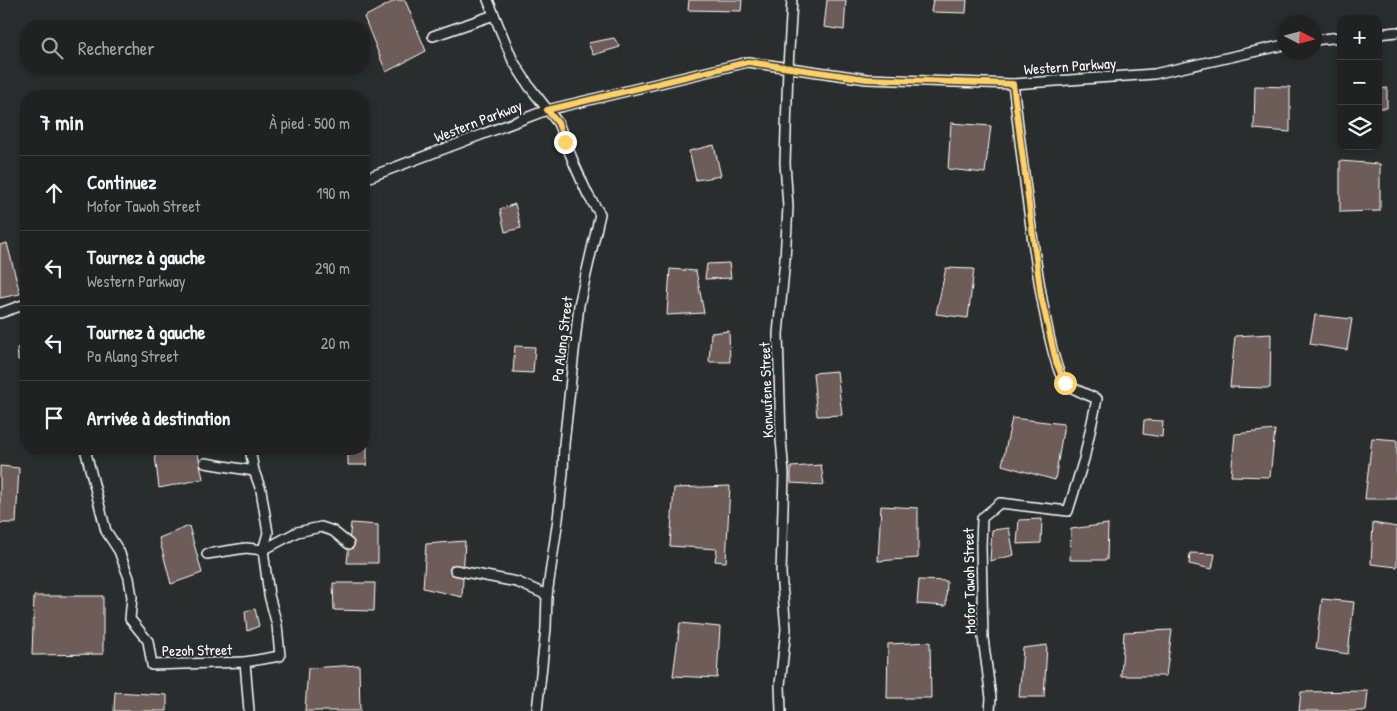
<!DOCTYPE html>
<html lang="fr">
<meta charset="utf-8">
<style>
body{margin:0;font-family:"Patrick Hand",sans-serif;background:#2d2f2f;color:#f1f3f6}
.controls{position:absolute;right:15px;top:15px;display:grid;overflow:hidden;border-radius:10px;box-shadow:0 2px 8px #0003}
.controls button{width:45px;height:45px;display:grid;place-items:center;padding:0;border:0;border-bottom:1px solid #3d3f40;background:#202222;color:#f1f3f6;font:25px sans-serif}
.compass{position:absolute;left:1277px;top:15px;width:45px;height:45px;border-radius:50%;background:#202222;box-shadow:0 2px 8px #0003;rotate:96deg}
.stop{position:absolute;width:15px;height:15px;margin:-11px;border:4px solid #ffd166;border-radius:50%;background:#fff}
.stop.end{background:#ffd166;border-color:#fff;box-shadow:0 1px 5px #0008}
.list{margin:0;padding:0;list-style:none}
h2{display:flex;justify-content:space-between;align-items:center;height:65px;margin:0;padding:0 20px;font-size:21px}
h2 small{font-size:16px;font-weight:400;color:#a2a4a5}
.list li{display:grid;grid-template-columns:32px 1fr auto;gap:15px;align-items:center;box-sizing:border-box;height:75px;padding:0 20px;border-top:1px solid #3d3f40}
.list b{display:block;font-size:19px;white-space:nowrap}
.list p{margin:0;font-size:16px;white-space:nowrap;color:#a2a4a5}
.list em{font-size:16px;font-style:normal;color:#a2a4a5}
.icon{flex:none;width:28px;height:28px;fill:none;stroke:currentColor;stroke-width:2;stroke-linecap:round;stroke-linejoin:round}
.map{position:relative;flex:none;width:1397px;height:711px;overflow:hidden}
.search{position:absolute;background:#202222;box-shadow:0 2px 8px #0003;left:20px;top:20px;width:350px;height:55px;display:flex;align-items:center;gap:12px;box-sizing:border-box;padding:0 18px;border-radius:20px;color:#a2a4a5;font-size:19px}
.panel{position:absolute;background:#202222;box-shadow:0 2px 8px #0003;left:20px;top:90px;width:350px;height:365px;border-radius:20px}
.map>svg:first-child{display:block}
.building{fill:#6e5c58;stroke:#fff}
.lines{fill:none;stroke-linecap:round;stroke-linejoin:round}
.minor-casing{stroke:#fff;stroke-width:12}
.minor{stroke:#2a2d2e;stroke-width:9}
.route{stroke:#ffd166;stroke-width:6}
.labels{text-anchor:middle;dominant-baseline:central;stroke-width:4;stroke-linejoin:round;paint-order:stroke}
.street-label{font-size:15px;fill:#fff;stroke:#2a2d2e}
</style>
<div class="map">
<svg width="1397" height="711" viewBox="0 0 1397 711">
<rect width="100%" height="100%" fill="#2a2d2e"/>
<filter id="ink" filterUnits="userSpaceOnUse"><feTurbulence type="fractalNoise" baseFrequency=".02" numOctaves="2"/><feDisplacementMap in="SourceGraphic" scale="10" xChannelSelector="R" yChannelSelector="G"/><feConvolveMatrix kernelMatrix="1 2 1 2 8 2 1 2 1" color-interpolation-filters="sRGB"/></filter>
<g filter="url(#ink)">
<g class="building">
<polygon points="396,0 405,0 426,51 386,72 364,17"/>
<polygon points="689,0 742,0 741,11 688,10"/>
<polygon points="827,0 846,0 844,30 824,27"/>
<polygon points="933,0 967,0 966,13 931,12"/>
<polygon points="614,38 620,47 593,55 588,43"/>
<polygon points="1255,86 1290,87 1290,132 1254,129"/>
<polygon points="1387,88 1387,108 1378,108 1378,89"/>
<polygon points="951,123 991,126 985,173 948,169"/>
<polygon points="714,145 721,176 696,180 689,151"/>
<polygon points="1340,161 1380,164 1380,211 1340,212"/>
<polygon points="515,204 521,228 505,232 500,209"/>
<polygon points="7,243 20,294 0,298 0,245"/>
<polygon points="729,263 731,278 705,279 707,264"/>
<polygon points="946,268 974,269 968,318 936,314"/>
<polygon points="670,269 696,271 704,313 667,315"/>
<polygon points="1315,315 1352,319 1347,350 1310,344"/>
<polygon points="729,331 730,362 709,362 711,333"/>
<polygon points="1271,334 1270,388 1230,387 1235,336"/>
<polygon points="26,346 26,360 18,360 17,348"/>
<polygon points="515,346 535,347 533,373 513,372"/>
<polygon points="837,371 842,415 817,416 813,373"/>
<polygon points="364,417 367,417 367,465 348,465 348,449 364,449"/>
<polygon points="1012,418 1064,424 1055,480 1002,465"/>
<polygon points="1144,420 1163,421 1162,437 1143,434"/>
<polygon points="1275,430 1270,477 1231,476 1235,434"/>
<polygon points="1372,438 1397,440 1397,499 1365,499"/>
<polygon points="183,449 197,449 203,479 159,488 155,455"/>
<polygon points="821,465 824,485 791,483 791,467"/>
<polygon points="0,466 19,468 16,523 0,523"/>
<polygon points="730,486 726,562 715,561 717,549 670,546 674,488"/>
<polygon points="881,506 918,508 918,558 878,561"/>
<polygon points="1042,519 1041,543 1017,544 1019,520"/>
<polygon points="351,523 378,525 378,563 347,563"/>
<polygon points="1373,523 1397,527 1397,567 1371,564"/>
<polygon points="1108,524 1107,560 1070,560 1071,529"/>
<polygon points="189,526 202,573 171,584 159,538"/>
<polygon points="1009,528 1014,555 990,561 992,530"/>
<polygon points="465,541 462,597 423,588 426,544"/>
<polygon points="1190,553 1215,554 1212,569 1189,564"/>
<polygon points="919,580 947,581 946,606 917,604"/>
<polygon points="333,583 375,583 374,611 334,610"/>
<polygon points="34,596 103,596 103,654 32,655"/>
<polygon points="1322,599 1354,602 1348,654 1316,649"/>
<polygon points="255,609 259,626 247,631 245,611"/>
<polygon points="680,623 720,627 717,678 673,676"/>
<polygon points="1172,630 1166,676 1121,676 1124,632"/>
<polygon points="930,642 931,698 887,698 888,644"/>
<polygon points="1047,645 1044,697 1019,697 1023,648"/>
<polygon points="359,665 360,711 305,711 308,668"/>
<polygon points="1368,691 1366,711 1299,711 1301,692"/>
<polygon points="115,692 167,695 167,711 114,711"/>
</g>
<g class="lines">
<g class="minor-casing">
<g id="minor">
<polyline points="488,0 513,61 529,86 558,123 575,166 588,195 600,214 579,305 564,444 563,473 558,519 547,595 546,628 537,711"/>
<polyline points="1378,34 1397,32"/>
<polyline points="433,36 494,15"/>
<polyline points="1314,40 1341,37"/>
<polyline points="364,179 547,110 748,62 867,79 1013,84 1154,74 1284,45"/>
<polyline points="0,313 26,304"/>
<polyline points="85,449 106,531 119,551 129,578 132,597 130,619 148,641 152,665 245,662 249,711"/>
<polyline points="205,463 254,471"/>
<polyline points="207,554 246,548 263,550 297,532 321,527 333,531 349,544"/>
<polyline points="455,570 517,582 547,595"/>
<polyline points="245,662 280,656 277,625 269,595 263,550 268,533 261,490 254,471 250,449"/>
<polyline points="781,711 780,685 786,629 781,574 784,474 781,439 778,334 785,259 788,207 785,163 788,67 792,0"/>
<path d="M990 711 991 698 983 638 981 546 982 518 1000 503 1068 511 1084 459 1097 399C1088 395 1073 389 1066 384 1043 363 1019 128 1013 84"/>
</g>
</g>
<use href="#minor" class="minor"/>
</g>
</g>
<g class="lines" filter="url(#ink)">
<polyline class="route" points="565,142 558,123 547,110 748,62 867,79 1013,84 1041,296 1056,362 1065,383"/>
</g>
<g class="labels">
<g class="street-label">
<text transform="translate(1070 66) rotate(-4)">Western Parkway</text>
<text transform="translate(478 121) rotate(-21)">Western Parkway</text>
<text transform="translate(562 339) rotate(-83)">Pa Alang Street</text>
<text transform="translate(766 390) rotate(-92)">Konwufene Street</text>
<text transform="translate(969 581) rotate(-91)">Mofor Tawoh Street</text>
<text transform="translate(197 650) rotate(-1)">Pezoh Street</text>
</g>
</g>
</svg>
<div class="controls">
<button>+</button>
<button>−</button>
<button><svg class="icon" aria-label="layers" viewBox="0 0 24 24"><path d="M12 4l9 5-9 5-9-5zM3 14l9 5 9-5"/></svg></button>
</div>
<svg class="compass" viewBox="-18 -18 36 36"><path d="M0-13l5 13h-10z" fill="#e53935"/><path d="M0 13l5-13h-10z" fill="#a2a4a5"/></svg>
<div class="stop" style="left:1065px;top:383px"></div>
<div class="stop end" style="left:565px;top:142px"></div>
<div class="search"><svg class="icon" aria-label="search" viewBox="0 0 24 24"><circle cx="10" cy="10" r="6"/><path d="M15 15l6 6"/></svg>Rechercher</div>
<section class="panel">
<h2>7 min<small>À pied · 500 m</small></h2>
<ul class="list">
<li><svg class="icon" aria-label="ahead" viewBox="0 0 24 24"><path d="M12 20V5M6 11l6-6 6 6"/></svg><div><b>Continuez</b><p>Mofor Tawoh Street</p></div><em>190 m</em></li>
<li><svg class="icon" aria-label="left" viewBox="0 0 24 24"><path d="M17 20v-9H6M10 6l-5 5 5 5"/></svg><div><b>Tournez à gauche</b><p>Western Parkway</p></div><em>290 m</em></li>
<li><svg class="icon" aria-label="left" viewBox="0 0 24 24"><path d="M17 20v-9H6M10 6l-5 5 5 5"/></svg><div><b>Tournez à gauche</b><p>Pa Alang Street</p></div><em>20 m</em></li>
<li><svg class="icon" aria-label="arrive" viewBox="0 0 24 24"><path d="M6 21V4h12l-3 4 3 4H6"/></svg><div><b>Arrivée à destination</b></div></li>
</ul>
</section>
</div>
